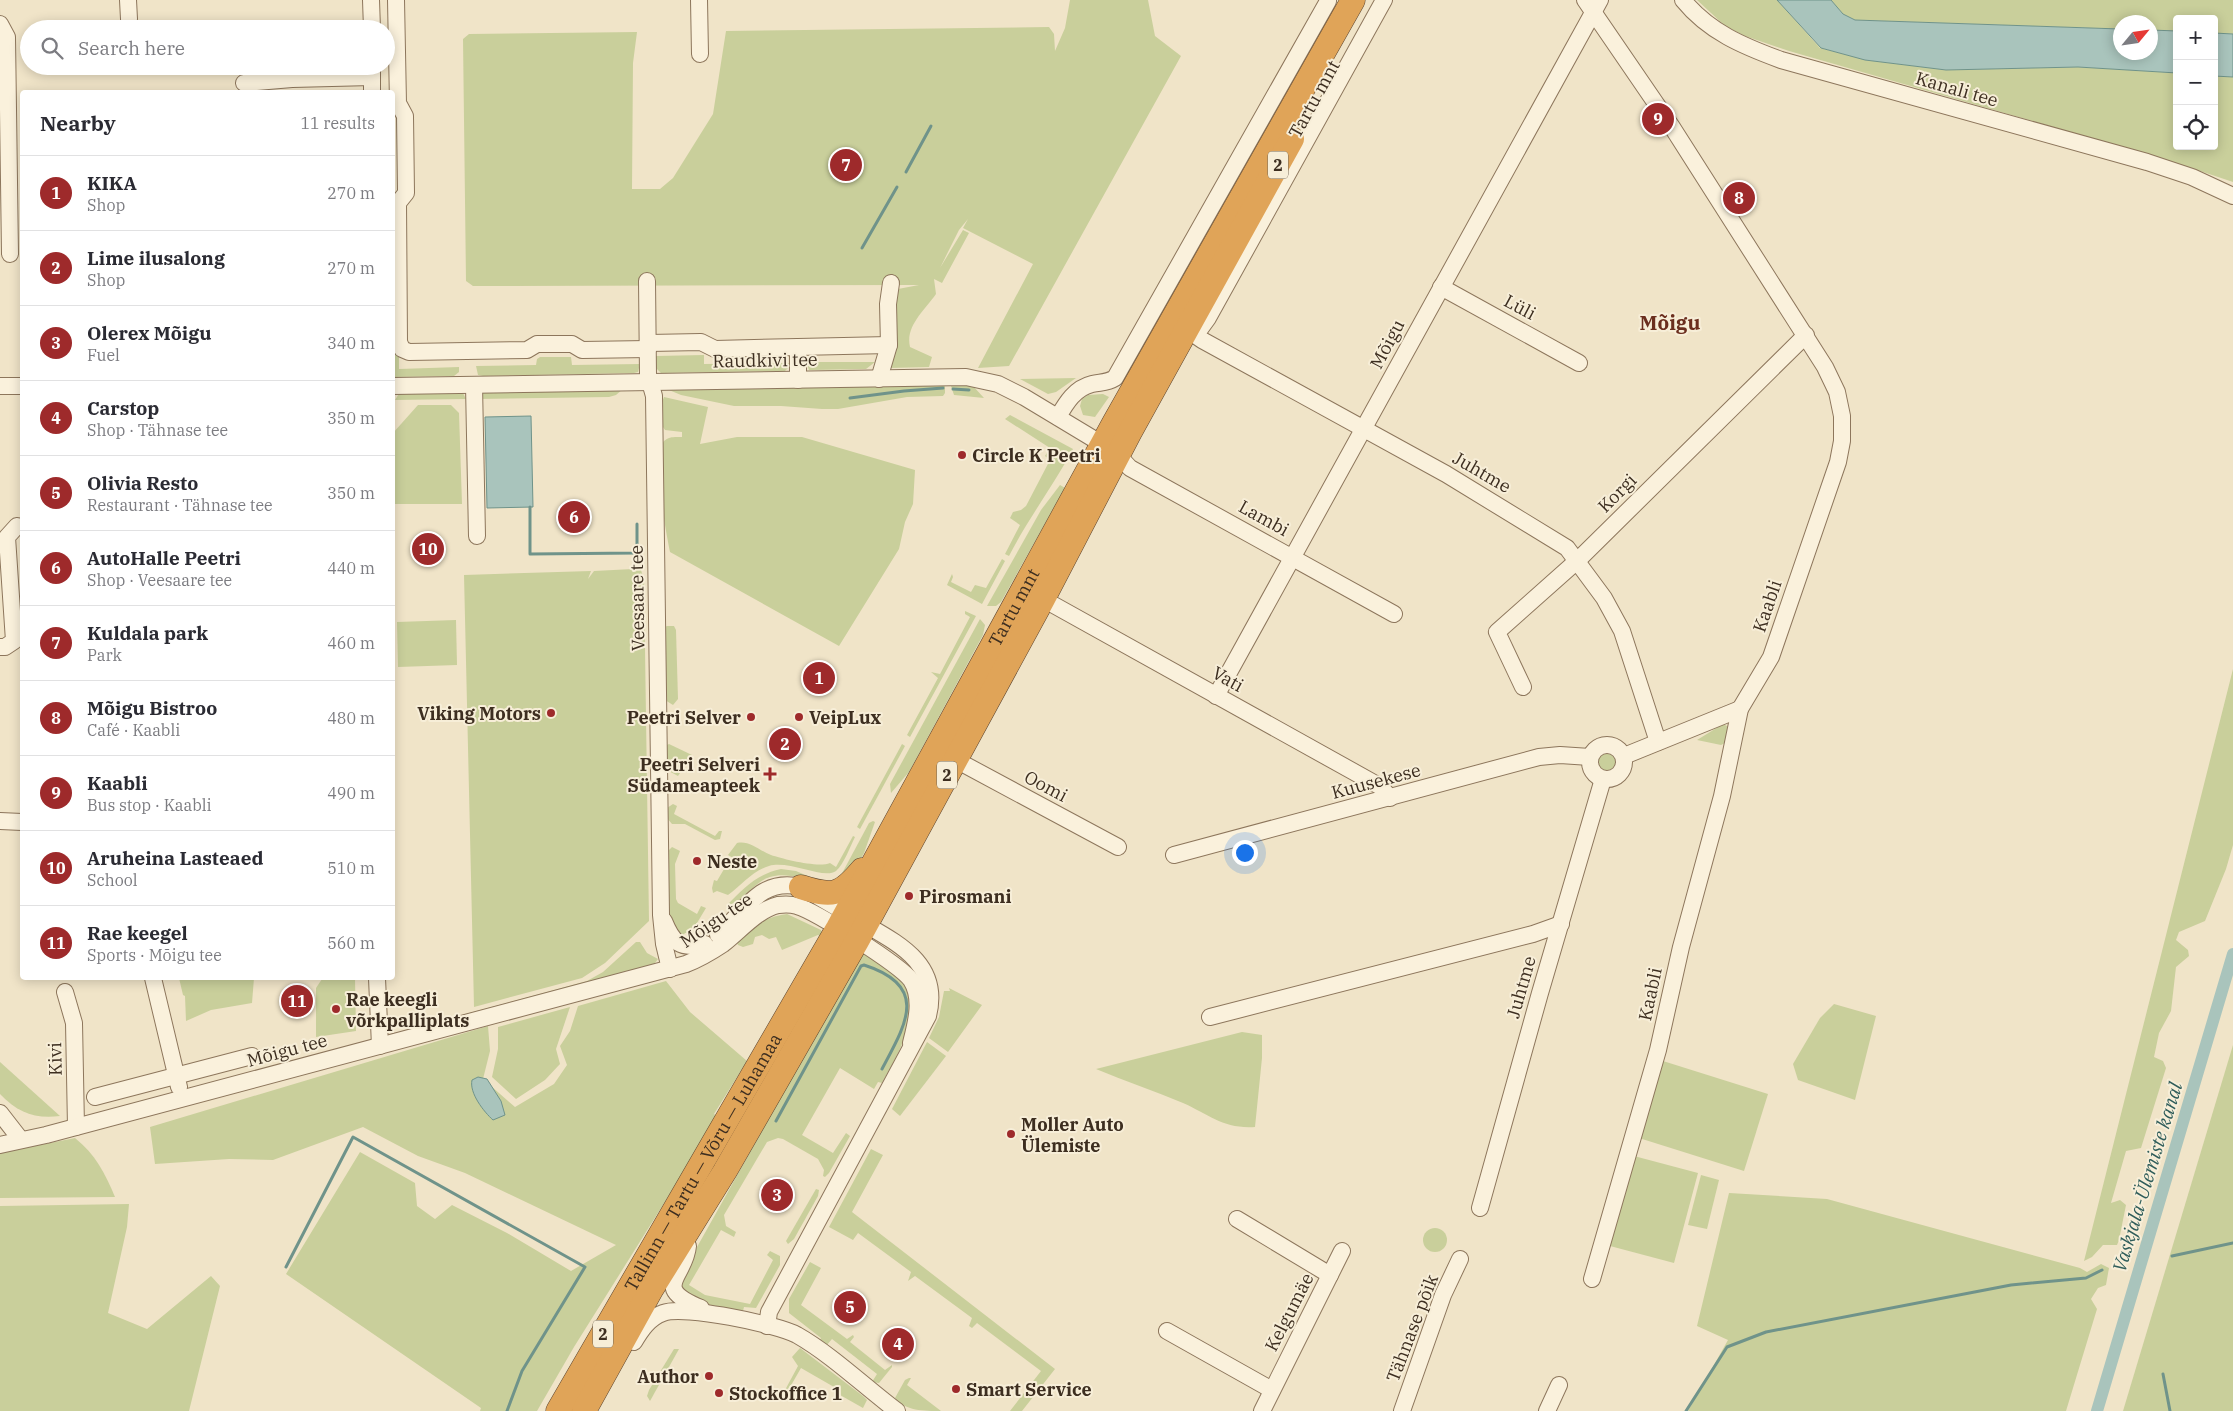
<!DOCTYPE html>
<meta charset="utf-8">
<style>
body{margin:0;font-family:"IBM Plex Serif",serif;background:#f7f7f7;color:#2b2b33}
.controls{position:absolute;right:15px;top:15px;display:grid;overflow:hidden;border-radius:5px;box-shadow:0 2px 12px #0003}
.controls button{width:45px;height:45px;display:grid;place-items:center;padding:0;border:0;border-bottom:1px solid #e1e1e2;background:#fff;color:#2b2b33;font:25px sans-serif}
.compass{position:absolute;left:2113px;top:15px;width:45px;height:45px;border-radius:50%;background:#fff;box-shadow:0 2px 12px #0003;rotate:61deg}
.you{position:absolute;left:1244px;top:852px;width:18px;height:18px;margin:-12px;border:4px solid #fff;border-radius:50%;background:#1a73e8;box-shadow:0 0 0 8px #1a73e833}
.badge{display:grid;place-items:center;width:32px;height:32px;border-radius:50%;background:#9e2a2b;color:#fff;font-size:16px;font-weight:700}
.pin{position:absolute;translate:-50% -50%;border:2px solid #fff;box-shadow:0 1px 5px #0006}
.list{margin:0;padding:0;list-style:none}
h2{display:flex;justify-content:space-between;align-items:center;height:65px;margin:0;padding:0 20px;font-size:21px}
h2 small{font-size:16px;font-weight:400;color:#7c7c81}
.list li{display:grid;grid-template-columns:32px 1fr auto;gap:15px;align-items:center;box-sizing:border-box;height:75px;padding:0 20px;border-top:1px solid #e1e1e2}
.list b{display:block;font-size:19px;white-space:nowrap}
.list p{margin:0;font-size:16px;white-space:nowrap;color:#7c7c81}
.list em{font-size:16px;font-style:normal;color:#7c7c81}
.icon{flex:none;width:28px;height:28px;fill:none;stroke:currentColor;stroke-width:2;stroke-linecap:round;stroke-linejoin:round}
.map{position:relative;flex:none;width:2233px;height:1411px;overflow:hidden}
.search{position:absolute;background:#fff;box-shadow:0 2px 12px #0003;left:20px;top:20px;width:375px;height:55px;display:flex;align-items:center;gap:12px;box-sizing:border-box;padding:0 18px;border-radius:28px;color:#7c7c81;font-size:19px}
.panel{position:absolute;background:#fff;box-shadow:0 2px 12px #0003;left:20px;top:90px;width:375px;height:890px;border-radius:5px}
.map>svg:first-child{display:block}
.green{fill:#c9cf9b}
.water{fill:#a9c4bc;stroke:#6f938a}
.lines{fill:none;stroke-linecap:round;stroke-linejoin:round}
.stream{stroke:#6f938a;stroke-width:3}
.canal{stroke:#a9c4bc;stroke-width:12}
.minor-casing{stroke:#8d765c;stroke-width:18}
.highway-casing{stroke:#5b4430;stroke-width:25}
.minor{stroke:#faf1dc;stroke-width:16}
.highway{stroke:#e0a458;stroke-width:24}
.poi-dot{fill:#9e2a2b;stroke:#f7eed8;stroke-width:2}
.labels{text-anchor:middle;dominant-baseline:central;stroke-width:4;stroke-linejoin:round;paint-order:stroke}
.shield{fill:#f7eed8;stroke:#756857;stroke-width:1}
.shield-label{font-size:16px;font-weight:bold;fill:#3d2e20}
.street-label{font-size:18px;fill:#3d2e20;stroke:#f7eed8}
.poi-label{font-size:18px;font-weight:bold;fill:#3d2e20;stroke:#f7eed8;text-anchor:start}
.water-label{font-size:19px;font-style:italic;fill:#2f5d5a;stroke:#f7eed8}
.quarter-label{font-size:20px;font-weight:bold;fill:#6b2e1e;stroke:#f7eed8}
</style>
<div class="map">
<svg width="2233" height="1411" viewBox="0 0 2233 1411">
<rect width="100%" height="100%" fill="#f0e4c8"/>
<g class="green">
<path d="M1070 0H1148L1155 36 1181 56 1009 366 978 368 1033 264 963 228 968 219 959 230 940 268 963 230 969 233 942 283 934 279 936 294C925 310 905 326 910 347L932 357 929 367 889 368 898 289 919 285 473 286 466 281 463 39 469 34 637 32 633 63 632 189H660L673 178 713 114 726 31 1049 27 1054 34 1055 51 1065 28Z"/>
<polygon points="1697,0 1777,0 1820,48 1866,60 1946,70 2078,67 2177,73 2177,146 2214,146 2214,76 2233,77 2233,182 2161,158 1789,51 1745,36 1725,26"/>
<polygon points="1831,0 2233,0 2233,34 2214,33 2214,19 2177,19 2177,31 2151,30 2150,22 2120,22 2120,29 1855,20 1843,14"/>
<polygon points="392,351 396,351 399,354 399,369 459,367 459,372 454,376 393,377"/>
<polygon points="704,355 704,364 790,363 789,367 785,371 661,373 656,368 656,356"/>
<polygon points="540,357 571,357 572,365 640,364 638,372 634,373 483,376 478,375 476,366 536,365 537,359"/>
<polygon points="806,362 875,362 866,369 812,370 809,370"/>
<polygon points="1076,378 1056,392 1048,394 1020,379"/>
<polygon points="950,383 973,386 984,398 954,395"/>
<polygon points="945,385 945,393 943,396 907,397 838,409 822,409 781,406 734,406 681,395 669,390 674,388"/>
<polygon points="623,389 616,395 609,397 478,399 481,392"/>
<polygon points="462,391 466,399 395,400 400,392"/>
<polygon points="1103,394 1109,397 1095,417 1083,415 1080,406 1082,399 1088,395"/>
<path d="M664 397 708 407 700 444 737 437H802L915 470 913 504 905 522 899 549 839 646 670 552C666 531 651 457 664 441 669 436 676 437 682 437V432L665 430C657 419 659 408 664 397Z"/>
<polygon points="418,405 451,405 459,413 462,504 393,504 393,433"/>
<path d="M1010 415 1073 449C1053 486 1028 519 1009 556L1005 554 1020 525 1010 518 1013 512 1021 510 1026 506 1050 460 1045 456 1050 448 1005 419Z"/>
<polygon points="1060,485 1065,488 1001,602 996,606 987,606 1041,510"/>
<polygon points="1002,559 1005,561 982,604 947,585 952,574 953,577 951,582 971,592 975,585 986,588"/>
<polygon points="633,569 641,570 644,580 649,921 605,963 582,978 474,1007 464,575 591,571 588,579 594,571"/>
<polygon points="965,611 976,616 910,737 907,735 938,678 931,672 940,674 970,617 965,614"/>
<polygon points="980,619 985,625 983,635 909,772 891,793 890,784"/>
<polygon points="456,620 457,665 398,667 397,622"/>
<polygon points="667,626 674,626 676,630 678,699 673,705 665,700 663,628"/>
<polygon points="2233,669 2233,845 2226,869 2205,921 2179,932 2176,940 2188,950 2189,956 2176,967 2171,1011 2159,1033 2154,1057 2163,1061 2166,1068 2141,1148 2126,1151 2111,1203 2120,1200 2126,1205 2119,1240 2117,1245 2103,1245 2092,1257 2084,1261"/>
<polygon points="1723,724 1729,727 1725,743 1721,745 1697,740"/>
<polygon points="669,744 692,755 678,776 665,769 665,746"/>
<polygon points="902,744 905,746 860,829 857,827"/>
<circle cx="1607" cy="762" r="10"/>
<polygon points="673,804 677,806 674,814 715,836 719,831 722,831 720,839 715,840 685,824 672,824 667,818 667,808"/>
<polygon points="873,821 875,822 864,853 852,874 839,879 869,823"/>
<path d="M853 836 855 837C850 847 844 864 836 871 824 880 790 860 769 866 752 871 742 885 728 895L717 891 713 893 712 888 714 880 717 881 727 864 729 865 733 858 728 855 737 843C749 840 760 851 771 855 783 859 818 868 830 863L836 867Z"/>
<polygon points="672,847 680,851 675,864 676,899 678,903 697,914 701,906 706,908 691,933 685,933 681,938 671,923 668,908 668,851"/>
<path d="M781 869 796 871 817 880C800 879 786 872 770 877 753 882 744 903 727 905 744 888 757 874 781 869Z"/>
<path d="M787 914 821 930 824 938 818 935 782 950 776 937 769 939 762 935 755 937 753 944 743 947 738 945 736 941C747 926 770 916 787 914Z"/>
<polygon points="636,942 640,942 647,953 658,959 652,967 388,1035 587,981 603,972"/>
<path d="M862 952C872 959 896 971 903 980 925 1010 897 1056 882 1083L878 1082 874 1089 840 1068 802 1135 833 1153 846 1133 850 1136 829 1173 825 1177 823 1176 824 1170 818 1159 783 1139 778 1138 767 1142 724 1215 726 1226 736 1232 734 1237 721 1230 689 1285 705 1295 750 1304 773 1260 767 1255 770 1251 780 1256V1265L756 1308 744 1307 743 1311 695 1302 681 1289 687 1265Z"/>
<polygon points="179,978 202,979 254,978 252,1003 211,1010 186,1021 185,996 183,995"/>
<polygon points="355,978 356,1031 316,1037 316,988 322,979"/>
<polygon points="666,981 690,1012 747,1061 714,1114 718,1117 574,1347 537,1411 480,1411 481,1408 286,1274 360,1152 415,1183 417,1206 435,1219 452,1205 507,1233 571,1271 616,1245 465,1173 418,1156 363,1127 273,1160 229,1159 155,1164 150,1127 488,1026 490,1051 483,1079 515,1107 554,1084 567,1065 560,1046 570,1031 578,1006"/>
<polygon points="949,988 982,1005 948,1052 929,1038 939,1017 944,991 950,991"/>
<polygon points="1834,1004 1876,1016 1855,1100 1798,1080 1793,1064 1820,1018"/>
<polygon points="570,1007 556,1049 560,1064 545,1080 516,1099 492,1077 498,1049 498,1027"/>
<path d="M1242 1032 1262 1035V1058L1255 1127C1223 1129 1210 1115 1183 1103 1154 1091 1125 1081 1096 1069Z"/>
<polygon points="927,1042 946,1056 900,1116 892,1109"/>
<polygon points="2233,1045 2233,1411 2123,1411"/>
<polygon points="1663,1061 1768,1094 1744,1171 1639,1138"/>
<path d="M0 1062 60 1116C35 1119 18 1113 0 1094Z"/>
<path d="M75 1138C95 1154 105 1173 115 1197L0 1198V1153Z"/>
<polygon points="871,1149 883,1155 852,1212 1055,1369 1022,1411 1010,1411 1041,1371 977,1323 972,1328 969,1326 972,1318 915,1276 908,1281 911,1272 858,1233 853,1240 829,1227"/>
<polygon points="1634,1156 1698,1173 1674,1263 1610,1246"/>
<polygon points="1701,1175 1719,1180 1707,1229 1688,1225"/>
<polygon points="816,1189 819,1190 818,1196 794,1239 788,1244 786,1241"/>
<polygon points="1729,1193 1827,1199 2080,1268 2087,1272 2101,1264 2109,1268 2106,1285 2098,1288 2091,1299 2097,1309 2066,1411 1688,1411 1728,1340 1697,1326"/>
<polygon points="129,1204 127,1227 108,1313 147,1329 211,1276 220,1286 189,1411 0,1411 0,1206"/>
<circle cx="1435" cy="1240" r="12"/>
<polygon points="810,1262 821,1268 801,1305 847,1339 853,1335 854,1337 850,1342 885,1370 892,1365 892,1367 879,1383 872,1382 877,1374 832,1339 826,1346 819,1342 821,1338 789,1313 789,1299"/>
<polygon points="800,1348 863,1396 867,1400 863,1408 833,1391 834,1387 801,1368 786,1394 784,1392 798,1366 792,1357"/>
<polygon points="674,1349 679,1349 650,1401 647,1396 649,1390"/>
<path d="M909 1378H911L907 1385 941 1411C924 1411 905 1411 895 1398L905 1380Z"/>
</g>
<g class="water">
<polygon points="1777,0 1831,0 1843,14 1855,20 2120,29 2120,52 2150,52 2151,30 2177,31 2177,73 2078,67 1946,70 1865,60 1821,48"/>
<polygon points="2214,33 2233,34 2233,77 2214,76"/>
<polygon points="531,416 533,507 487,508 485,417"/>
<path d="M478 1077 487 1079 501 1101 505 1115 493 1120C484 1112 469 1093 472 1080Z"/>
</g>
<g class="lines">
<g class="stream">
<polyline points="906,172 931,126"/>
<polyline points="862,248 897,187"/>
<polyline points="953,389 969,390"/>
<polyline points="850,398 904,391 943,388"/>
<polyline points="530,507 530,554 637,553 637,524"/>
<path d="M776 1121 861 966 864 965C930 986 906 1024 882 1069"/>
<polyline points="2172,1256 2233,1243"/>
<polyline points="286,1267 353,1137 585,1267 522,1371 507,1411"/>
<polyline points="2163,1374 2170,1411"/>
<polyline points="1686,1411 1727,1347 1766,1332 2011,1285 2086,1278 2102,1270"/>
</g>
<polyline class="canal" points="2097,1411 2233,954"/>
<g class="minor-casing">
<g id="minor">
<polyline points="128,0 129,19"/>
<polyline points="371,0 372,29"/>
<polyline points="396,0 398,103 405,116 406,193 398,203 399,342 402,349 409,352 527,350 537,344 572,344 582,350 648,349"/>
<polyline points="699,0 700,54"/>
<polyline points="1585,0 1672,127 1825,367 1837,392 1842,416 1842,441 1838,462 1771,657 1740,709 1722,796 1681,947 1658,1050 1592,1279"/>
<path d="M1683 0C1709 32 1743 46 1781 60L2147 162 2192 177 2233 196"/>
<polyline points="0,24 7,37 10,254"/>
<polyline points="244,83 292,79 372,77"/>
<polyline points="372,92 372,66"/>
<polyline points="647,281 648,375 654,396 661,915 664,944 670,969"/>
<polyline points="1441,287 1579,363"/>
<polyline points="1182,321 1186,329 1202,340 1446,474 1567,548 1604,598 1622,631 1658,742"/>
<polyline points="1186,329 1200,329 1208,318 1384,0"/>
<polyline points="649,343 701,342 715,349 798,347 798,380"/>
<polyline points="798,347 889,345"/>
<polyline points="879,379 889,345 888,304 891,283"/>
<polyline points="474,385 477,536"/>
<polyline points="0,386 22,386"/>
<polyline points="392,386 966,377 998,384 1024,397 1102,444 1118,455 1130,468 1394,614"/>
<path d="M1058 417C1066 403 1075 388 1092 384 1101 382 1107 383 1115 378L1328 1"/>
<polyline points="1043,599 1381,787 1390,798"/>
<polyline points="0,647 5,647 14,641 7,537 17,526"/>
<polyline points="1523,687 1497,632 1578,560 1806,335"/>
<polyline points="1216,696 1600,0"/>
<circle cx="1607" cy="762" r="17"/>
<polyline points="1624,756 1740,709"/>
<polyline points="956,760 1118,847"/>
<polyline points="0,821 22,822"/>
<polyline points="1174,855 1539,757 1560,755 1590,757"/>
<path d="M664 921C673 943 680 950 705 944"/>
<path d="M718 935C745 911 760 877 801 887 821 898 841 910 861 922 899 944 941 964 928 1016L769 1312 767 1326"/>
<polyline points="153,978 179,1087"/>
<polyline points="377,978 380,1046"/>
<polyline points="65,992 74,1023 76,1127"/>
<polyline points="1210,1017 1533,934 1561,924"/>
<polyline points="95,1097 252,1056"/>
<polyline points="0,1113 21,1140"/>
<path d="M0 1145 46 1135 686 964C699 959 711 952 723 944 740 931 757 910 778 905 785 904 791 904 797 906 815 911 900 965 911 980 923 999 916 1023 911 1043"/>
<polyline points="1480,1208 1540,993 1603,779"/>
<polyline points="1237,1219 1330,1275"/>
<path d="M688 1246C685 1278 650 1287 701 1308"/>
<polyline points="1167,1331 1272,1390"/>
<path d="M634 1342C641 1330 649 1318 663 1313 684 1305 776 1324 797 1335 832 1355 865 1387 897 1411"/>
<polyline points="1262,1411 1342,1251"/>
<polyline points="1402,1411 1443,1295 1460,1259"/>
<polyline points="1547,1411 1559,1385"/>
</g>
</g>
<g class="highway-casing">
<g id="highway">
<path d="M801 887C832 897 840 896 862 870"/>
<path id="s1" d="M558 1411 838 928 1114 423 1353 0"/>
<polyline points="584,1411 651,1290 725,1171 857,941 1043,599 1130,432 1292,139"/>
</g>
</g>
<use href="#minor" class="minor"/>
<use href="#highway" class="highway"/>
</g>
<g class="poi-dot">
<circle cx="962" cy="455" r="5"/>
<circle cx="551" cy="713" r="5"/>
<circle cx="751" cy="717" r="5"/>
<circle cx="799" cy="717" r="5"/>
<path d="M767.5 766.5h5v5h5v5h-5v5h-5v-5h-5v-5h5z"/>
<circle cx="697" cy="861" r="5"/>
<circle cx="909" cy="896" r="5"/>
<circle cx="336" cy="1009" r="5"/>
<circle cx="1011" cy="1134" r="5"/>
<circle cx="709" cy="1376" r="5"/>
<circle cx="956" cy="1389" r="5"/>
<circle cx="719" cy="1393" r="5"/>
</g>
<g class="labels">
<g class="shield">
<rect x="1268" y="151.5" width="20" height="27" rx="4"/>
<rect x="937" y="761.5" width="20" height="27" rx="4"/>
<rect x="593" y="1320.5" width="20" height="27" rx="4"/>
</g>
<g class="shield-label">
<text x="1278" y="165">2</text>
<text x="947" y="775">2</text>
<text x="603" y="1334">2</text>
</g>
<g class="street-label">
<text transform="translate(1957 89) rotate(16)">Kanali tee</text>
<text transform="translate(1314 99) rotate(-61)">Tartu mnt</text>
<text transform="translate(1520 307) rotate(28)">Lüli</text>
<text transform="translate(1387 344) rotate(-62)">Mõigu</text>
<text transform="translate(765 360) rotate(-1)">Raudkivi tee</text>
<text transform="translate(1482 472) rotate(30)">Juhtme</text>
<text transform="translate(1617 493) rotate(-45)">Korgi</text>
<text transform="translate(1264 518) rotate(29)">Lambi</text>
<text transform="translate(637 598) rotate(-91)">Veesaare tee</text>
<text transform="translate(1767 606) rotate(-71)">Kaabli</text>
<text stroke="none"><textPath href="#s1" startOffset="924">Tartu mnt</textPath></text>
<text transform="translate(1228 679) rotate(29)">Vati</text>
<text transform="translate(1376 781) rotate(-15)">Kuusekese</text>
<text transform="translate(1046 786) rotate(28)">Oomi</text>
<text transform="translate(716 920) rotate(-34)">Mõigu tee</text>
<text transform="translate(1521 987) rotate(-74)">Juhtme</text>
<text transform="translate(1650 994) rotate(-78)">Kaabli</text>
<text transform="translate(287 1050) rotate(-15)">Mõigu tee</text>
<text transform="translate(55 1059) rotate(-91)">Kivi</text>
<text stroke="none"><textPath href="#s1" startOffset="288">Tallinn — Tartu — Võru — Luhamaa</textPath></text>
<text transform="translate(1289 1312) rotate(-63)">Kelgumäe</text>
<text transform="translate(1412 1328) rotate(-69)">Tähnase põik</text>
</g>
<g class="poi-label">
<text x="972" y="455">Circle K Peetri</text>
<text x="541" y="713" text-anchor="end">Viking Motors</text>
<text x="741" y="717" text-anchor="end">Peetri Selver</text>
<text x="809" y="717">VeipLux</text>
<text x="760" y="764" text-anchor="end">Peetri Selveri<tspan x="760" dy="21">Südameapteek</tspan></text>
<text x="707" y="861">Neste</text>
<text x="919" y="896">Pirosmani</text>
<text x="346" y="999">Rae keegli<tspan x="346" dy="21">võrkpalliplats</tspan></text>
<text x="1021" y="1124">Moller Auto<tspan x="1021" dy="21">Ülemiste</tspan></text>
<text x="699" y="1376" text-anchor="end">Author</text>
<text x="966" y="1389">Smart Service</text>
<text x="729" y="1393">Stockoffice 1</text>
</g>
<g class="water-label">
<text transform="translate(2147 1177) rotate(-73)">Vaskjala-Ülemiste kanal</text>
</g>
<g class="quarter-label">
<text x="1670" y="322">Mõigu</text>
</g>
</g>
</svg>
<div class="controls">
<button>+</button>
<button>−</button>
<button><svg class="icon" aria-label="locate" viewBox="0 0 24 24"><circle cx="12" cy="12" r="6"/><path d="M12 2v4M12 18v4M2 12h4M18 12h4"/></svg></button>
</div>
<svg class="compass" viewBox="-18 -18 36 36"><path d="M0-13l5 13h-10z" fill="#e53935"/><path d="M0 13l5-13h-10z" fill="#7c7c81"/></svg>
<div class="you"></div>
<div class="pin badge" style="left:819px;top:678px">1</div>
<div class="pin badge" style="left:785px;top:744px">2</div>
<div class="pin badge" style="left:777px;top:1195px">3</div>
<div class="pin badge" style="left:898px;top:1344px">4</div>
<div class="pin badge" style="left:850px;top:1307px">5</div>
<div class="pin badge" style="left:574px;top:517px">6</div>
<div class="pin badge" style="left:846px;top:165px">7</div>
<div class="pin badge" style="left:1739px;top:198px">8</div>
<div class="pin badge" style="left:1658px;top:119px">9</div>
<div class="pin badge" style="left:428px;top:549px">10</div>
<div class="pin badge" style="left:297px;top:1001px">11</div>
<div class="search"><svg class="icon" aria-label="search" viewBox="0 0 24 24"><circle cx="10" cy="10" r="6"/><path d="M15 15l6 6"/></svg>Search here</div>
<section class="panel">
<h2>Nearby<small>11 results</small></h2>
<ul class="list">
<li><span class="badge">1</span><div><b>KIKA</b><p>Shop</p></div><em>270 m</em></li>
<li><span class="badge">2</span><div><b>Lime ilusalong</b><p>Shop</p></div><em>270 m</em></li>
<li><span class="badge">3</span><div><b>Olerex Mõigu</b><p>Fuel</p></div><em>340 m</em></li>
<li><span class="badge">4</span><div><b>Carstop</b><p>Shop · Tähnase tee</p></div><em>350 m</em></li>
<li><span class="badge">5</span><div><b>Olivia Resto</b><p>Restaurant · Tähnase tee</p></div><em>350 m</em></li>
<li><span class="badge">6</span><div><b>AutoHalle Peetri</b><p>Shop · Veesaare tee</p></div><em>440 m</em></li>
<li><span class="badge">7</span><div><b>Kuldala park</b><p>Park</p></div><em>460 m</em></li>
<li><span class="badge">8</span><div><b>Mõigu Bistroo</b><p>Café · Kaabli</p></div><em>480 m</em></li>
<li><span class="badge">9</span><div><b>Kaabli</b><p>Bus stop · Kaabli</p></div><em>490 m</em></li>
<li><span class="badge">10</span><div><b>Aruheina Lasteaed</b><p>School</p></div><em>510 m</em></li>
<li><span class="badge">11</span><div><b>Rae keegel</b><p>Sports · Mõigu tee</p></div><em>560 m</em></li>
</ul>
</section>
</div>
